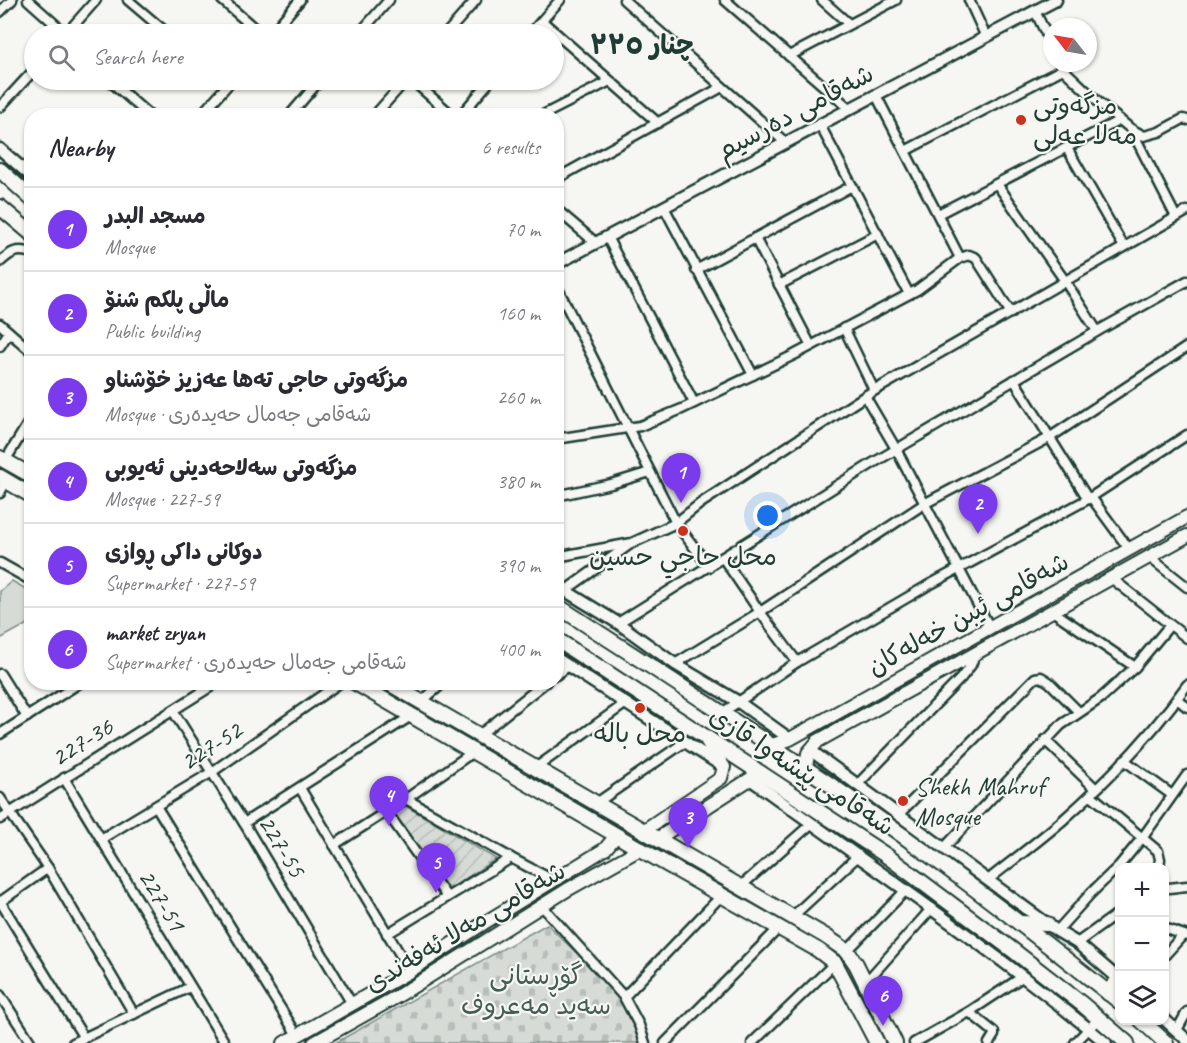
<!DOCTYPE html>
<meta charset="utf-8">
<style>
body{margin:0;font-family:Caveat,"Playpen Sans Arabic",sans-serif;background:#f2f2f3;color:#2b2b33}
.controls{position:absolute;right:18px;bottom:18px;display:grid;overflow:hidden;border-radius:12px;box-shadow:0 2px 4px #0004}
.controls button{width:54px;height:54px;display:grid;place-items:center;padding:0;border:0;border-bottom:2px solid #e1e1e2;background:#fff;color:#2b2b33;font:30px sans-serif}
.compass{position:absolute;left:1043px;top:18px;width:54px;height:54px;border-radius:50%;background:#fff;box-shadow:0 2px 4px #0004;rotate:301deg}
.you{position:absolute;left:768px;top:516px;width:21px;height:21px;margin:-15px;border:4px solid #fff;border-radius:50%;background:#1a73e8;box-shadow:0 0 0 9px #1a73e833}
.badge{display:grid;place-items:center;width:39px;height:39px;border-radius:50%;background:#7c3aed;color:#fff;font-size:20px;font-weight:700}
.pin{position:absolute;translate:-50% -50px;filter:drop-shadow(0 2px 3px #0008)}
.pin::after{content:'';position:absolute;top:32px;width:21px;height:18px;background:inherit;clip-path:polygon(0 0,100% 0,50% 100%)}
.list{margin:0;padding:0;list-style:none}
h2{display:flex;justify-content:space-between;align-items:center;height:78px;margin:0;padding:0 24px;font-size:26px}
h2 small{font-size:20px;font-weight:400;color:#7c7c81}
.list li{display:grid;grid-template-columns:39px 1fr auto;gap:18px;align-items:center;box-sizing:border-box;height:84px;padding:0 24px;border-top:2px solid #e1e1e2}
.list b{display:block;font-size:22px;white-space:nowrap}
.list p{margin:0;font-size:20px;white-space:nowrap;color:#7c7c81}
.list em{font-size:20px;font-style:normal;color:#7c7c81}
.icon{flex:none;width:33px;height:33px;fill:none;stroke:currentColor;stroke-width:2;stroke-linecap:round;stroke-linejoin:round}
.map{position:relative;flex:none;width:1187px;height:1043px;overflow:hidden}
.search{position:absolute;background:#fff;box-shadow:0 2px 4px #0004;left:24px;top:24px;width:540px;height:66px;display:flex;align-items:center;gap:15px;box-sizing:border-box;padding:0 21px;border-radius:33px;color:#7c7c81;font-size:22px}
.panel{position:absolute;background:#fff;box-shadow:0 2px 4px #0004;left:24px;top:108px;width:540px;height:582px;border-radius:24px}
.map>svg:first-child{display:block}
.green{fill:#d6dbd6;stroke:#7a8c85;stroke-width:1.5}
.cemetery{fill:url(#cemetery-stones);stroke:#7a8c85;stroke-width:1.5}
.garden{fill:url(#garden-furrows);stroke:#7a8c85;stroke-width:1.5}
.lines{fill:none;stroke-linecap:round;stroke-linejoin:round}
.minor-casing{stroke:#1f3d34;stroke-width:13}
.tertiary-casing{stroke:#1f3d34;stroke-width:15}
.secondary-casing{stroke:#1f3d34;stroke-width:16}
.primary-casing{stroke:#1f3d34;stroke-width:18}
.trunk-casing{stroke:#1f3d34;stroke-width:18}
.minor{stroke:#f6f6f2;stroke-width:8}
.tertiary{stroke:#f6f6f2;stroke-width:10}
.secondary{stroke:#f6f6f2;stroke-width:12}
.primary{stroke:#f6f6f2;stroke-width:14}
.trunk{stroke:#f6f6f2;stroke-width:14}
.poi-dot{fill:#c8321e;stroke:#f6f6f2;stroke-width:2}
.labels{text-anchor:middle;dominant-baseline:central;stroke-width:4.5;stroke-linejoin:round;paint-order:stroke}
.poi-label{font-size:26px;fill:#1f3d34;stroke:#f6f6f2;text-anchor:start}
.street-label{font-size:26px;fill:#1f3d34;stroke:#f6f6f2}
.park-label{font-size:26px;fill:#445d54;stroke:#f6f6f2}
.neighbourhood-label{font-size:27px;font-weight:bold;fill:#1f3d34;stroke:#f6f6f2}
</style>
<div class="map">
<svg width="1187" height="1043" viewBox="0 0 1187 1043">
<defs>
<pattern id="cemetery-stones" width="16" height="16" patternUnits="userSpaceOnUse" patternTransform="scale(1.5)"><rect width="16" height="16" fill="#d6dbd6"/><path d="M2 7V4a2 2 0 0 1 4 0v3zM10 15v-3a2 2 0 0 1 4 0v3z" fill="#b7bdb8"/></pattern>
<pattern id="garden-furrows" width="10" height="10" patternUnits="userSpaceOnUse" patternTransform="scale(1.5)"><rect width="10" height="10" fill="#d6dbd6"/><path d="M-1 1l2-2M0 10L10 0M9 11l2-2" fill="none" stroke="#b7bdb8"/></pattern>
</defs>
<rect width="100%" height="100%" fill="#f6f6f2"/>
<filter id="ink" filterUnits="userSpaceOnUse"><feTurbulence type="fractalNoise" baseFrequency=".0167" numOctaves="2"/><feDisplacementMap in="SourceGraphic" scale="12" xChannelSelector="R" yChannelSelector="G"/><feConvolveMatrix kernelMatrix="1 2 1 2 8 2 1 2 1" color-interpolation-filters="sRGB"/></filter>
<g filter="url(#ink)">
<polygon class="green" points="12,581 31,592 31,622 0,639 0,591"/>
<path class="cemetery" d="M547 924C579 957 630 997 641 1043H335Z"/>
<polygon class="garden" points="404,805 496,859 446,891 393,812"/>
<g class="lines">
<g class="minor-casing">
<g id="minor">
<polyline points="28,0 66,34 96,0"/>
<polyline points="128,0 168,34"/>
<polyline points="222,0 261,34"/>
<polyline points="624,0 786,143"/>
<polyline points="725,0 850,109"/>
<polyline points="822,0 849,24"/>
<polyline points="969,0 986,37"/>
<polyline points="1035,11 1052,46"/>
<polyline points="0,12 12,0"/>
<polyline points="542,21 658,123"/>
<polyline points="271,34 300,0"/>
<polyline points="359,34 389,0"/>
<polyline points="446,34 476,0"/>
<polyline points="530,34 560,0"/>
<polyline points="789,56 896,0"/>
<polyline points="1060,63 1063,69 1098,102 1131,129 1176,217"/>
<polyline points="109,80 150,116"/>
<polyline points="412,80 453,116"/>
<polyline points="876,95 960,258"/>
<polyline points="0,107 34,70"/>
<polyline points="200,116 232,80"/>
<polyline points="289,116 320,80"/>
<polyline points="374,116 406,80"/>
<polyline points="460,116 491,80"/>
<polyline points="541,116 610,81"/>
<polyline points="820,125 909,294"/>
<polyline points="1131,129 1144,136 1159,132 1183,119 1187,120"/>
<polyline points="1067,148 1124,247"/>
<polyline points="905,151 1063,69"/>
<polyline points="556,179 722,87"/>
<polyline points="997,184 1065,281 1097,331"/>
<polyline points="664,207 753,375"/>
<polyline points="556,209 596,243"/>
<polyline points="938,214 1120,120"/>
<polyline points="607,237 694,403"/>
<polyline points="755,238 811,346"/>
<path d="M0 262C11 252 17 248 32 253"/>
<polyline points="696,270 852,186"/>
<polyline points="556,285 676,523 709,567"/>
<polyline points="779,285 878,234"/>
<polyline points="0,324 32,352"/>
<polyline points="844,328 874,390"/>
<polyline points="0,346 9,332"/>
<polyline points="1014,380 1088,499"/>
<polyline points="865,396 896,449 990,628"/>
<polyline points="556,439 640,426 682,409 794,355 917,290 960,258 969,255 976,258 1011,313"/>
<polyline points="5,461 32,417"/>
<polyline points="0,493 6,481"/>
<polyline points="556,496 611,484 650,472"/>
<polyline points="1091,497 1129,549"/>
<polyline points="1148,556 1187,587"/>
<polyline points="556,557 632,543 676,523 701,503 865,396 1187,211"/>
<polyline points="723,558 760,612 797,662"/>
<polyline points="0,563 32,581"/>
<polyline points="1110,577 1187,638"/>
<polyline points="566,590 629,545"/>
<polyline points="1051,610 1135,667"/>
<polyline points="618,623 873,463 1103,328 1187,281"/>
<polyline points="675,664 760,612 924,504 1049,438 1187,347"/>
<polyline points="0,674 27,717"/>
<polyline points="556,675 568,666"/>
<polyline points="1177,699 1187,707"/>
<polyline points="421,702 444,682"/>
<polyline points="173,711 244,823 352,1004"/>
<polyline points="722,713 797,662 927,586 1088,499 1187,435"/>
<polyline points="0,734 81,682"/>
<polyline points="478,736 546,682"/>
<polyline points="1045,740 1096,789"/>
<polyline points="1124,760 1172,795"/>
<polyline points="534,769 626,703"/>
<polyline points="64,778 225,1043"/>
<polyline points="857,785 961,678 971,665 976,652"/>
<polyline points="300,788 410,971"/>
<polyline points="1091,795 1158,851 1160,859 1159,868"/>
<polyline points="0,798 48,868 134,1014"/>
<polyline points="406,799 511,858 553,880"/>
<polyline points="595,804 685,742"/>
<polyline points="156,806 297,1035"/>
<polyline points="386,811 447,897"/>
<polyline points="899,814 1035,678 1041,677 1049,682 1078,711"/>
<polyline points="0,819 218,682"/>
<polyline points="244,823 411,716"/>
<polyline points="101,839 212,772 341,682"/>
<polyline points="334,845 406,799 473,752"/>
<polyline points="944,848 1061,725 1101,698 1135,667 1170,625"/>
<path d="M988 880C1013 860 1039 841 1063 820 1107 781 1153 733 1187 685"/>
<polyline points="740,887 811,824"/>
<polyline points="1164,887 1169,888 1187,886"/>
<polyline points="0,901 84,1038"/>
<polyline points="0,902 48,868"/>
<polyline points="542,906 624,997 639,1025 645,1043"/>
<polyline points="792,917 859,855"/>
<polyline points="1164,928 1187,936"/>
<polyline points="1057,931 1091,893 1119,866 1143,837 1187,775"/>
<polyline points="387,934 511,858"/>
<polyline points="1077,943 1120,912"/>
<polyline points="847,951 906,890"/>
<polyline points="1164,956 1183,935"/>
<polyline points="866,982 932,908"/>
<polyline points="0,995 31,1043"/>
<polyline points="624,997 722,895"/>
<polyline points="969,1012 994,1032 994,1035 989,1043"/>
<polyline points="1177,1030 1187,1012"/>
<polyline points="73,1043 190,987"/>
<polyline points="665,1043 779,928"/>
<polyline points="752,1043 835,963"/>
<polyline points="914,1043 969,1012 1022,977"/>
<polyline points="1075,1043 1099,1018"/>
</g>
</g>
<g class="tertiary-casing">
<g id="tertiary">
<polyline points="0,149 32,177"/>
<polyline points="556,264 1056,0"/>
<polyline points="556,585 618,623 675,664 737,701 790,739"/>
<polyline points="556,658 722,766"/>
<polyline points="810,750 1057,931 1077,943 1120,980"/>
<path d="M750 779C870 866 992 948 1106 1043"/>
<polyline points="1164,1019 1187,1040"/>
</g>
</g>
<g class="secondary-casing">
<g id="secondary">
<polyline points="770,746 790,739 1187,517"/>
<polyline points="806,769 808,753 818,741 1187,536"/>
<polyline points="643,831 721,778 724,767 706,740"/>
<polyline points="657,839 761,772"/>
<polyline points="284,1043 410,971 484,923 605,849 616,836"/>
<polyline points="314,1043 398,996 567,890 640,849"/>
</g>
</g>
<g class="primary-casing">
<g id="primary">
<polyline points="0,458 32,476"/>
<polyline points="0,477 32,496"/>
<polyline points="354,682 640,849 818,950 835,963 877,1043"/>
<polyline points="387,682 825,936 847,951 856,964 895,1043"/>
</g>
</g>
<g class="trunk-casing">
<g id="trunk">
<polyline points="0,170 32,199"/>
<polyline points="0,207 32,234"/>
<path d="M556 605C640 659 724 714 807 769 915 841 1018 921 1120 1002"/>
<polyline points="556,639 887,856 1014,951 1082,1004 1127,1043"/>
<polyline points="1020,923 1047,924"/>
<polyline points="1108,993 1119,979"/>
<polyline points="1141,1020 1166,1043"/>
</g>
</g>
<use href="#minor" class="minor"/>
<use href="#tertiary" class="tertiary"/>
<use href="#secondary" class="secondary"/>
<use href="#primary" class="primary"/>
<use href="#trunk" class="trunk"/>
</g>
</g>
<g class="poi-dot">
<circle cx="1021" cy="120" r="6"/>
<circle cx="683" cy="531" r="6"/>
<circle cx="640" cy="708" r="6"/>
<circle cx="903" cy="801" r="6"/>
</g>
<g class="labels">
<g class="poi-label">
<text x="1033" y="105">مزگەوتی<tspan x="1033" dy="30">مەلا عەلی</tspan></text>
<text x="683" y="556" text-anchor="middle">محل حاجي حسین</text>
<text x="640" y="733" text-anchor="middle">محل باله</text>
<text x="915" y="786">Shekh Mahruf<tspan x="915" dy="30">Mosque</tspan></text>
</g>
<g class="street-label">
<text transform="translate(795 112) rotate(-28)">شەقامی دەرسیم</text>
<text transform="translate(968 614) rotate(-29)">شەقامی ئیبن خەلەکان</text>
<text transform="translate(82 742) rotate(-32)">227-36</text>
<text transform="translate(211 746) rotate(-33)">227-52</text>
<text transform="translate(802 771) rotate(33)">شەقامی پێشەوا قازی</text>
<text transform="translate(282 846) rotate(59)">227-55</text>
<text transform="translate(162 900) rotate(59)">227-51</text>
<text transform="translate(465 927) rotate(-31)">شەقامی مەلا ئەفەندی</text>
</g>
<g class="park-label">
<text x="536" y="975">گۆڕستانی<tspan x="536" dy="30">سەید مەعروف</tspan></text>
</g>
<g class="neighbourhood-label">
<text x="642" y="45">چنار ٣٣٥</text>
</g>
</g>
</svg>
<div class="controls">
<button>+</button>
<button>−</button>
<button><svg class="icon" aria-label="layers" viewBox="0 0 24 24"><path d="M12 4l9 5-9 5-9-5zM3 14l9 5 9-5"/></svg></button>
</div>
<svg class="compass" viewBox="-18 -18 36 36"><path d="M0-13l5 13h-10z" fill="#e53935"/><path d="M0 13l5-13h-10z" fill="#7c7c81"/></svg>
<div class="you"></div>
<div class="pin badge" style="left:681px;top:503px">1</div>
<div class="pin badge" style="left:978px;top:534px">2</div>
<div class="pin badge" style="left:688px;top:848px">3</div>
<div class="pin badge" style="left:389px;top:826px">4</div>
<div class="pin badge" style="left:436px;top:893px">5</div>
<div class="pin badge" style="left:883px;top:1026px">6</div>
<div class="search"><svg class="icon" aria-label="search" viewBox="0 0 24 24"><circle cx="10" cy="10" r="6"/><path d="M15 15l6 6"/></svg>Search here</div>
<section class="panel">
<h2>Nearby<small>6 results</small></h2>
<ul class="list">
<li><span class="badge">1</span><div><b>مسجد البدر</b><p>Mosque</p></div><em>70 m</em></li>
<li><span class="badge">2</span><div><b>ماڵی پلکم شنۆ</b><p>Public building</p></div><em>160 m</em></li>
<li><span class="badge">3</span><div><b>مزگەوتی حاجی تەها عەزیز خۆشناو</b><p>Mosque · شەقامی جەمال حەیدەری</p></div><em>260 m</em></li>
<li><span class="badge">4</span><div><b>مزگەوتی سەلاحەدینی ئەیوبی</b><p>Mosque · 227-59</p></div><em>380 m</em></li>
<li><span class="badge">5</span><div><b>دوکانی داکی ڕوازی</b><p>Supermarket · 227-59</p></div><em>390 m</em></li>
<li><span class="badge">6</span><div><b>market zryan</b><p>Supermarket · شەقامی جەمال حەیدەری</p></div><em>400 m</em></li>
</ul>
</section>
</div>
